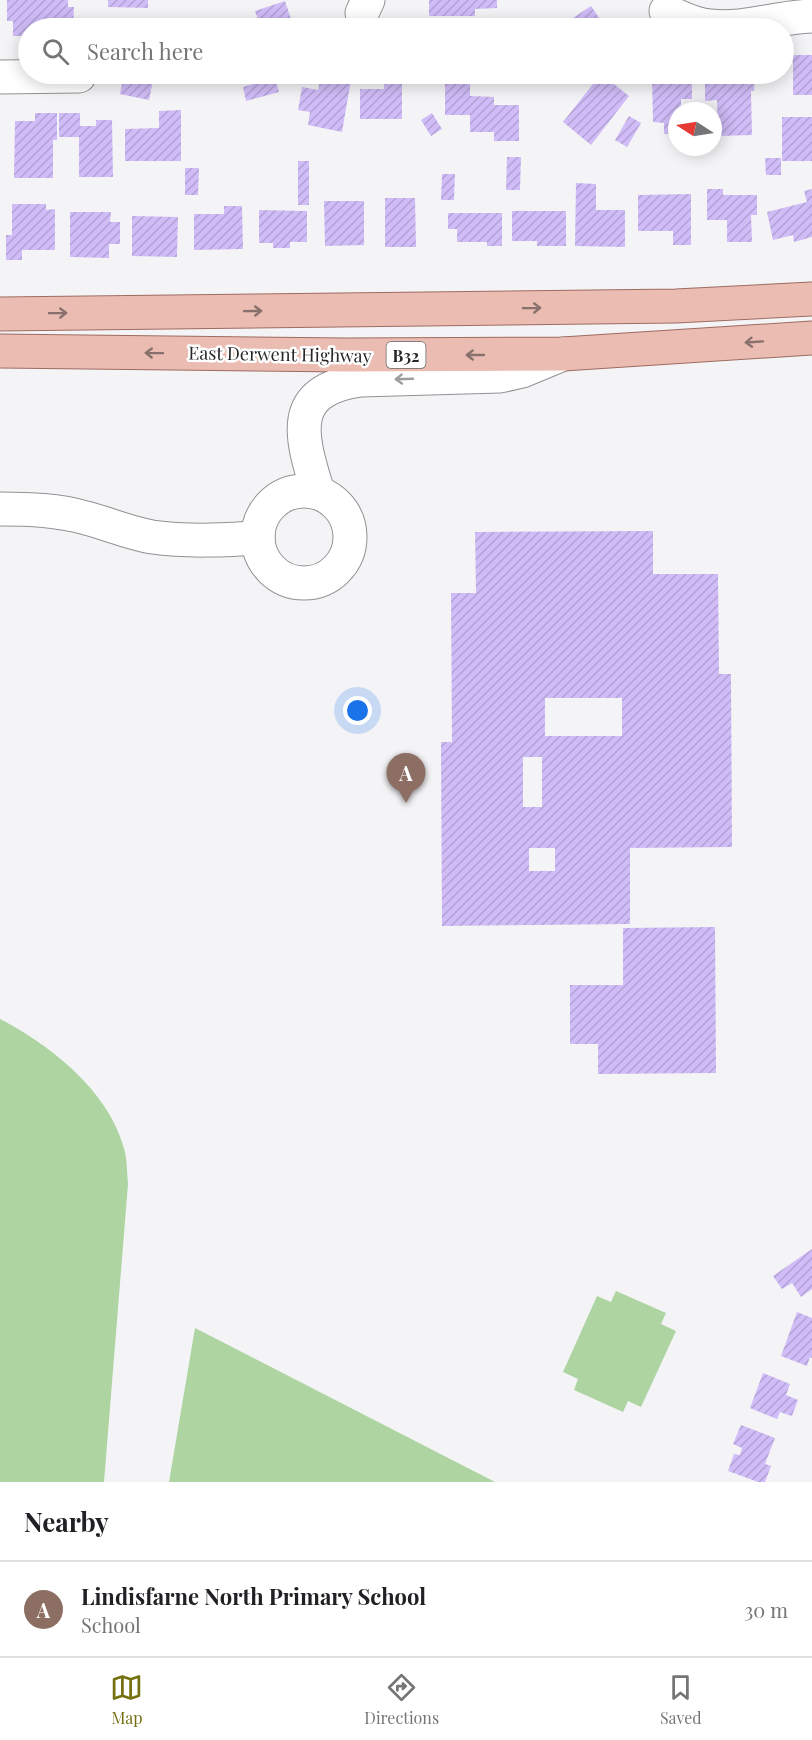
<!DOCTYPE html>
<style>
body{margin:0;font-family:"Playfair Display",serif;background:#f6f6f6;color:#202124}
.compass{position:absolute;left:668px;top:102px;width:54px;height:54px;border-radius:50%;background:#fff;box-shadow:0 3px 15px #0003;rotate:282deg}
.you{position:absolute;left:358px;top:711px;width:21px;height:21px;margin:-15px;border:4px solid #fff;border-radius:50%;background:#1a73e8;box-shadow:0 0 0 9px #1a73e833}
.badge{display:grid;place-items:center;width:39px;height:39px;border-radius:50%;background:#757010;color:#fff;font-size:20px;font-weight:700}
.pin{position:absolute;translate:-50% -50px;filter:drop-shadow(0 2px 3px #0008)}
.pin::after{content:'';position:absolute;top:32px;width:21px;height:18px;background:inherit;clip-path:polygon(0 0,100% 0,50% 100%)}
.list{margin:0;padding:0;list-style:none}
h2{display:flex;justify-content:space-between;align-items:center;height:78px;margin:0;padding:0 24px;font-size:26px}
h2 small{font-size:20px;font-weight:400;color:#757577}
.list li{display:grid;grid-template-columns:39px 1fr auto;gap:18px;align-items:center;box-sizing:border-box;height:96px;padding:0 24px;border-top:2px solid #e0e0e0}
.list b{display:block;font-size:22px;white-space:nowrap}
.list p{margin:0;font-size:20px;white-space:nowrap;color:#757577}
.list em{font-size:20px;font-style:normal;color:#757577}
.icon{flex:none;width:33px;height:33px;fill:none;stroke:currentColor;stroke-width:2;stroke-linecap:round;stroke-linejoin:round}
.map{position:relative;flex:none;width:812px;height:1482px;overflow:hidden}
.search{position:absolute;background:#fff;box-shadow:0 3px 15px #0003;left:18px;right:18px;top:18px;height:66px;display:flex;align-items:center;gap:15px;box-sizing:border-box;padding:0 21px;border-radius:33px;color:#757577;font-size:22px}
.sheet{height:174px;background:#fff}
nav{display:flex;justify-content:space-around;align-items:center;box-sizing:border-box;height:84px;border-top:2px solid #e0e0e0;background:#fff;font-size:16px;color:#757577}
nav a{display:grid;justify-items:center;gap:3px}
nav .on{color:#757010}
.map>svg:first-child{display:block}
.pitch{fill:#add4a1}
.building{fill:url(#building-hatch);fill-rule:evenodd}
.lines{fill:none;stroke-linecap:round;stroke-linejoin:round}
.minor-casing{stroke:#929295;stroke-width:35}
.major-casing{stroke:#9e6b60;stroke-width:35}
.minor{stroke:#fff;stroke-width:33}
.major{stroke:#ebbcb2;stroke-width:33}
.oneway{stroke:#88716c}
.oneway2{stroke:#9d9d9e}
.labels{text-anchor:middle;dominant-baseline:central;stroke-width:5;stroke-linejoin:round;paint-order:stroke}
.shield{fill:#fff;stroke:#676768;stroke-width:1.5}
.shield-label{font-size:16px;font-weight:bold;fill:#262627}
.street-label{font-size:18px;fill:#262627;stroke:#fff}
</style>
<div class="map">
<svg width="812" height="1482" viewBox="0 0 812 1482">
<defs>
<pattern id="building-hatch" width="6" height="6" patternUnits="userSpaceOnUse" patternTransform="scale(1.5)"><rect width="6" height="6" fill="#d0bcf7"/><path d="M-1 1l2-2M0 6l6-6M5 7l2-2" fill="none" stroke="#b2a1d4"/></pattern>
</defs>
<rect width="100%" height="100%" fill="#f4f4f7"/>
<g class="pitch">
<path d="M0 1019C52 1046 111 1093 125 1152 127 1162 127 1174 128 1184L104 1482H0Z"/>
<polygon points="616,1291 666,1313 661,1324 676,1331 641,1407 628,1401 623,1412 574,1390 578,1379 563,1372 597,1296 611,1302"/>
<polygon points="195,1328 495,1482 169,1482"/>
</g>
<g class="building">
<polygon points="7,0 68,0 68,7 74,7 73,28 28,28 28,36 13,36 13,21 7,21"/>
<polygon points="108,0 148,0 148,8 108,7"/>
<polygon points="429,0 497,0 497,8 475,9 475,16 429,16"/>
<polygon points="285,1 294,28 261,28 255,11"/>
<polygon points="591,6 606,28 558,28"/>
<polygon points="142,21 172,28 141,28"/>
<rect x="793" y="55" width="19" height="40"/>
<polygon points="124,74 165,74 164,78 154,76 149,100 120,94"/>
<polygon points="321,74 352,74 342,132 308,125 310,112 298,110 302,87 318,90"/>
<polygon points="601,74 629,96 591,145 563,122"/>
<polygon points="632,74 645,74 643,81 631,77"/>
<polygon points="652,74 677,74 677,79 692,78 692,99 681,99 681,111 677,111 677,133 664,134 664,123 653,122"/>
<polygon points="721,74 755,74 754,91 751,91 752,135 718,136 717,100 705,101 705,82 721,82"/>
<polygon points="275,78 279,92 246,101 243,87"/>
<polygon points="384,80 402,80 402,119 360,119 360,89 384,89"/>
<polygon points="445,80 470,80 470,96 494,97 494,105 519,105 519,141 494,141 494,132 470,132 470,115 445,115"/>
<polygon points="181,110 181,161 125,161 125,129 159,128 159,111"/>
<polygon points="35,113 57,113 57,140 53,140 53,178 14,178 15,121 35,121"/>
<polygon points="59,113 80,113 80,126 96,126 96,120 112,120 113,177 79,177 79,137 59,137"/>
<polygon points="432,113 442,129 431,136 421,120"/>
<polygon points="629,116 641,123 627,147 615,140"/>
<rect x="782" y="117" width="30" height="44"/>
<polygon points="507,157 521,157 520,190 506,190"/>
<polygon points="765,158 781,158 781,175 766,175"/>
<rect x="298" y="161" width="11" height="44"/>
<polygon points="185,168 199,168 198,195 185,195"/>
<polygon points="442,174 455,174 454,200 441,200"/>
<polygon points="576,183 596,184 596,210 625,210 625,247 575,246"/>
<polygon points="707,189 723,189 723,195 757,195 757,215 751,215 752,242 727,242 727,220 707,220"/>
<polygon points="812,189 812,237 794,242 793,235 773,240 767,212 807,202 804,191"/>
<polygon points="691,194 691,245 673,245 673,231 638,231 638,195"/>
<polygon points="385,198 415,198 416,247 385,247"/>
<polygon points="324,201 364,201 364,245 325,246"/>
<polygon points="12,204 46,204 46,210 55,209 55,250 22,250 22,260 6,260 6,235 12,235"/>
<polygon points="224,206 242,206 243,249 194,250 194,214 224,214"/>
<polygon points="259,210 307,211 307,242 290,242 290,248 273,248 273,243 259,243"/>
<polygon points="512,211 566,211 566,246 537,246 537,241 512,241"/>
<polygon points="70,212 111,212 110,222 120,222 120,244 109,244 109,258 70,257"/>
<polygon points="448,213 502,213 502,246 487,246 487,242 457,242 457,229 448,229"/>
<polygon points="132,216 178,217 177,257 132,256"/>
<path d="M653 531V574H718L719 674H731L732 847 630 848V924L442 926 441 742H452L451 593H476L475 532ZM545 698H622V736H545ZM523 757H542V807H523ZM529 848H555V871H529Z"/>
<polygon points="715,927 716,1073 598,1074 598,1044 570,1044 570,985 623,985 623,928"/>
<polygon points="812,1249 812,1289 801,1297 792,1283 782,1289 773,1276"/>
<polygon points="797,1312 812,1318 812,1358 810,1357 807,1366 781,1356"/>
<polygon points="763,1373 790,1384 786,1395 798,1400 792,1416 780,1412 777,1419 750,1408"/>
<polygon points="741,1425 775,1438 765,1464 771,1466 765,1482 758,1482 728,1471 734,1454 740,1455 742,1448 733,1444"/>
</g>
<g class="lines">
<g class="minor-casing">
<g id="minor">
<path d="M666 11C680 17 694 25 710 26 744 30 778 17 812 16"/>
<polyline points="362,13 368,0"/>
<polyline points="0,77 79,76"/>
<circle cx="304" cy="537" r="46"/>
<path d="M318 492C301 437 286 390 361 380L500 376 522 371 563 354"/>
<path d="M0 509C30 509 58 510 86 518 109 524 129 533 152 537 188 542 223 540 258 538"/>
</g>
</g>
<g class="major-casing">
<g id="major">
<polyline points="0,314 676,306 812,299"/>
<polyline points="0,351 346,355 563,354 812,338"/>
</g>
</g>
<use href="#minor" class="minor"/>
<use href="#major" class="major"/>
</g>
<defs><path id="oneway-shaft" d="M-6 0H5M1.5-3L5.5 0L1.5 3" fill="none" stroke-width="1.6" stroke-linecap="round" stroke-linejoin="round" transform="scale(1.5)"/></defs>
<g class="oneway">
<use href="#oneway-shaft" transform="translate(532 308) rotate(-1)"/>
<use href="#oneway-shaft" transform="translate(253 311) rotate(-1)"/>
<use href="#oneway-shaft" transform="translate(58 313) rotate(-1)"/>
<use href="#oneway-shaft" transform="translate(754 342) rotate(176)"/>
<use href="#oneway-shaft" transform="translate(154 353) rotate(-179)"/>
<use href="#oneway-shaft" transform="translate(475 355) rotate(180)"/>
</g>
<use class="oneway2" href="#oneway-shaft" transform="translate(404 379) rotate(178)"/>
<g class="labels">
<rect class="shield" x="386.5" y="342" width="39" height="26" rx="4.5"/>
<g class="shield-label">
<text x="406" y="355">B32</text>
</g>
<g class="street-label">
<text transform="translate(280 354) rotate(1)">East Derwent Highway</text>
</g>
</g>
</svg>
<svg class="compass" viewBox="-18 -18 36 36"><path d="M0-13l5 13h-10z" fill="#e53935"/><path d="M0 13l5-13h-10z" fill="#757577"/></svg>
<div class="you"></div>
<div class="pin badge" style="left:406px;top:803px;background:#8d6e63">A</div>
<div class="search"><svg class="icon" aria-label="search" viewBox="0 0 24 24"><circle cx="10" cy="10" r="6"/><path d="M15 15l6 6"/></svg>Search here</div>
</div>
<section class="sheet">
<h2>Nearby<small></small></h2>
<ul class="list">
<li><span class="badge" style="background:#8d6e63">A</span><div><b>Lindisfarne North Primary School</b><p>School</p></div><em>30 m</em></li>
</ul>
</section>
<nav>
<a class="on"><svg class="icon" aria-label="map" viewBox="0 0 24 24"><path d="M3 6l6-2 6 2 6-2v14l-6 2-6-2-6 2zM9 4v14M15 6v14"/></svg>Map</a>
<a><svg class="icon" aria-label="directions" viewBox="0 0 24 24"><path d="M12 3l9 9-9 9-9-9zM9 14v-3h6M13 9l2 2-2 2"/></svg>Directions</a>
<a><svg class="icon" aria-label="saved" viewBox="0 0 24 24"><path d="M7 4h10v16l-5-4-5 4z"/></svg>Saved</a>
</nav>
